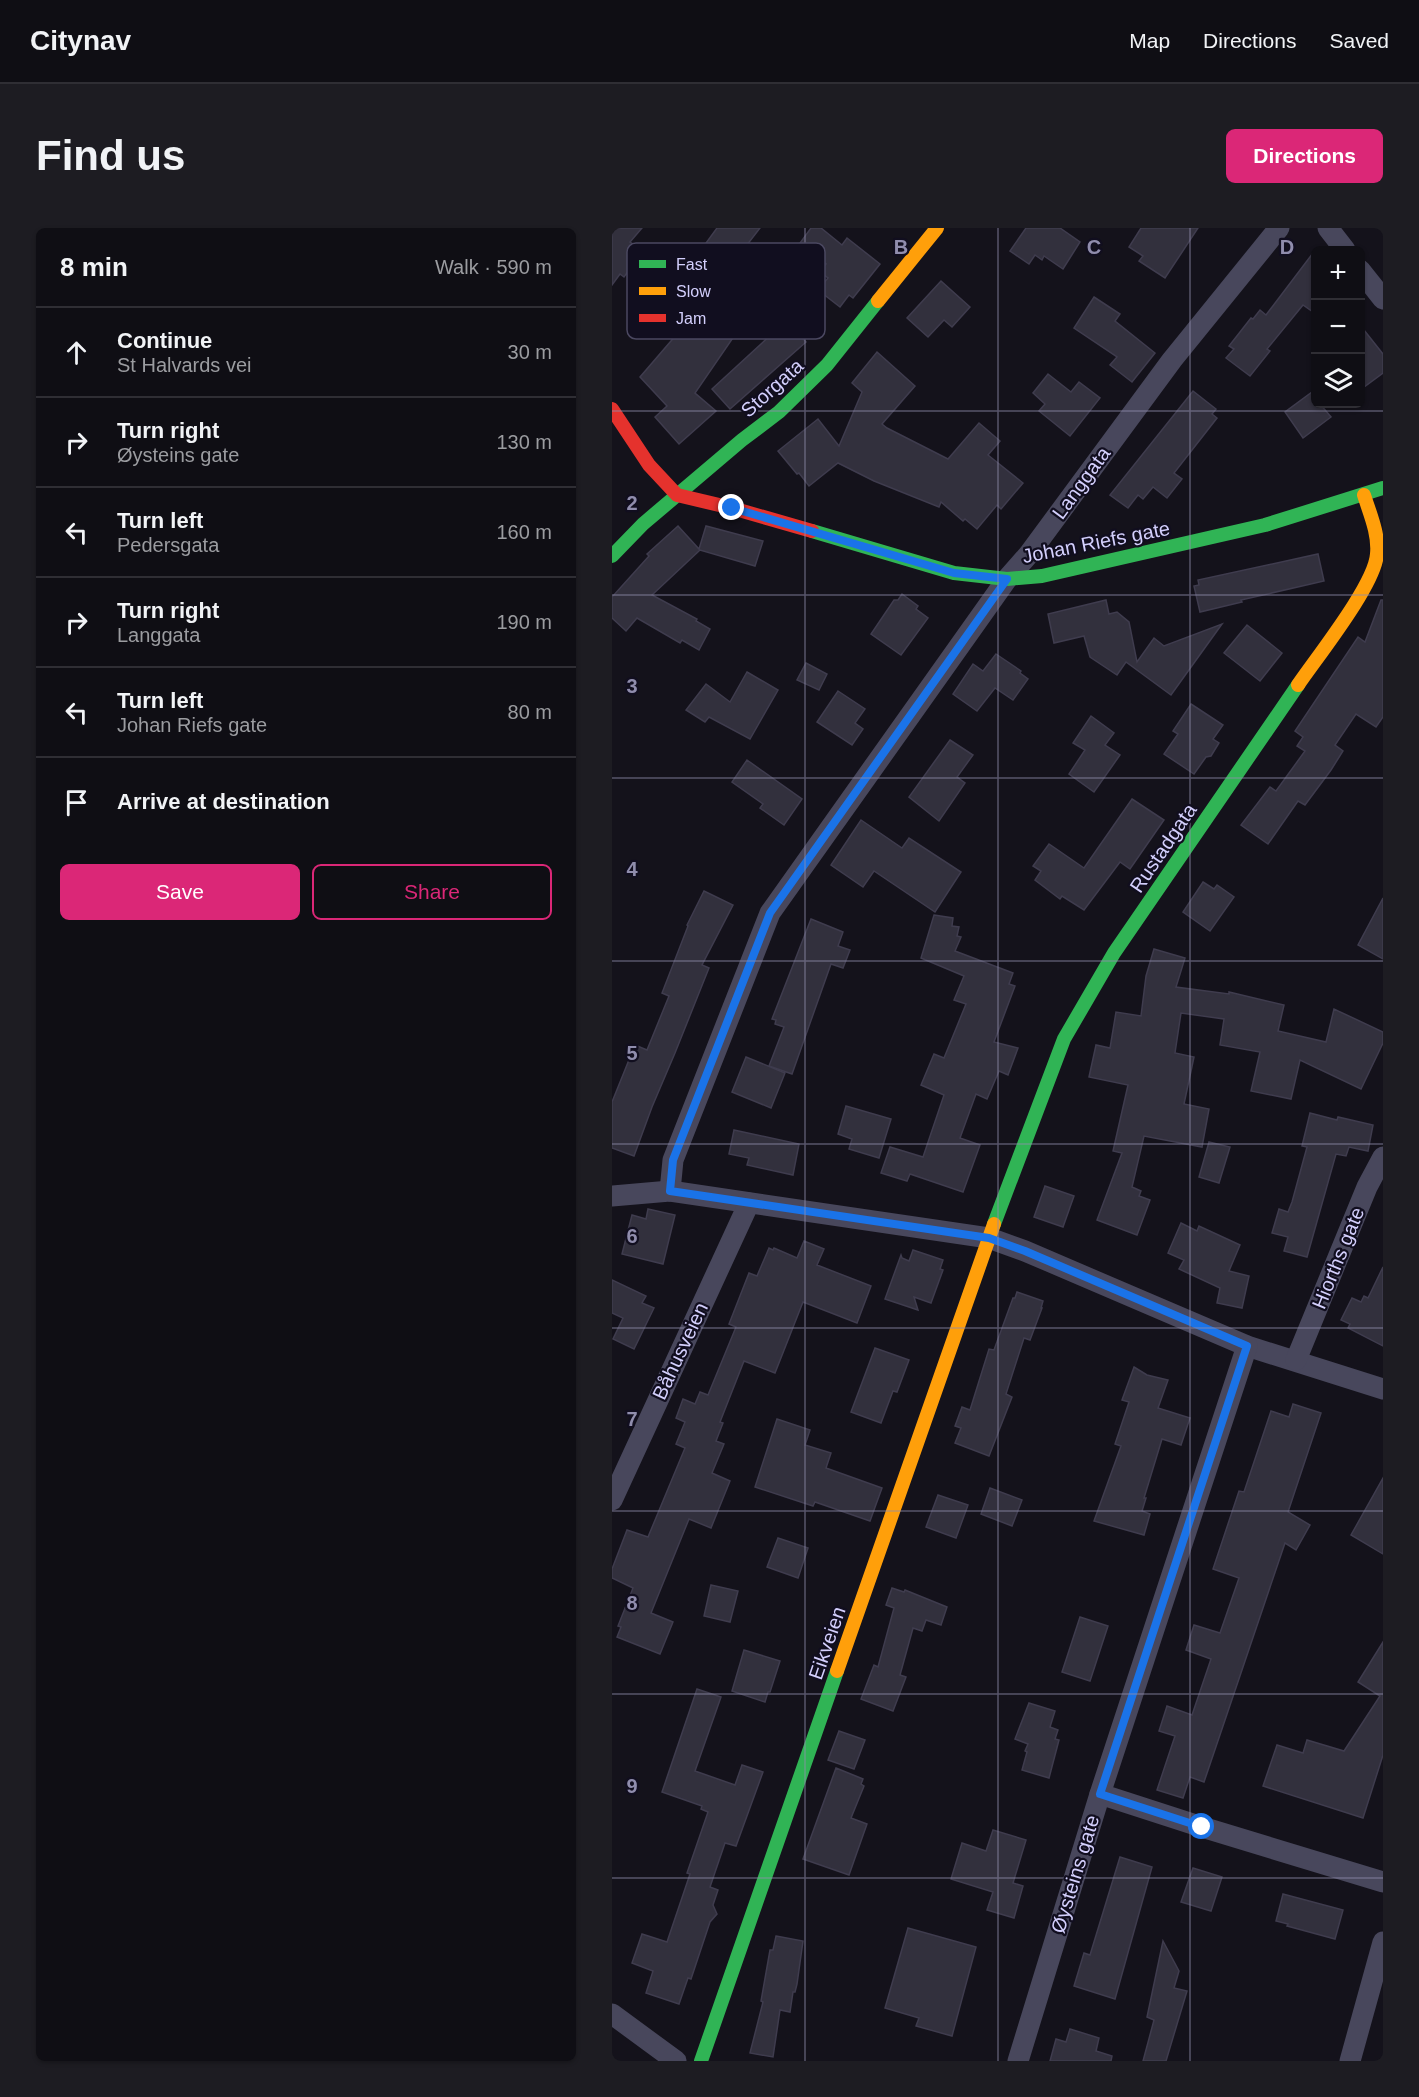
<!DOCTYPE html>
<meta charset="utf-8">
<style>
body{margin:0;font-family:Arial,sans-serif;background:#1d1c22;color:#f1f3f6}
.controls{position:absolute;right:18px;top:18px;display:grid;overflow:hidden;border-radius:9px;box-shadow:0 2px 4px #0004}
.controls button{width:54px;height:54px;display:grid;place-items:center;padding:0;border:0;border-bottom:2px solid #2f2e34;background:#0f0e14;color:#f1f3f6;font:30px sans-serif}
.stop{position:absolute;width:18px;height:18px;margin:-14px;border:4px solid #1a73e8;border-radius:50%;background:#fff}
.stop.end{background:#1a73e8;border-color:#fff;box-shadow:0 2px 6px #0008}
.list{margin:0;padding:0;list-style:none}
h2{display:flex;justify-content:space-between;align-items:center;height:78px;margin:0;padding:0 24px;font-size:26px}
h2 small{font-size:20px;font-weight:400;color:#9b9ca0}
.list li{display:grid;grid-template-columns:39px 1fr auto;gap:18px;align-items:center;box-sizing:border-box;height:90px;padding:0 24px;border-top:2px solid #2f2e34}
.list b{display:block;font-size:22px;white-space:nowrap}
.list p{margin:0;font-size:20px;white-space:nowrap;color:#9b9ca0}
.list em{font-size:20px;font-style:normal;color:#9b9ca0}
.actions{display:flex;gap:12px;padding:18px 24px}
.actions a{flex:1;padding:14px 0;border:2px solid #db2777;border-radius:9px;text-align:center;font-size:21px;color:#db2777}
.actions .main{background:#db2777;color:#fff}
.icon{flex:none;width:33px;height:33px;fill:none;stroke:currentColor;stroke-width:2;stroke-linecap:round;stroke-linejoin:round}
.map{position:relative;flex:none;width:771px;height:1833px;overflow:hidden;border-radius:9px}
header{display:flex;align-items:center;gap:36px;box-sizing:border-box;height:84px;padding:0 30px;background:#0f0e14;border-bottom:2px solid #2f2e34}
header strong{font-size:28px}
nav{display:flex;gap:33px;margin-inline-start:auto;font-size:21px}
.intro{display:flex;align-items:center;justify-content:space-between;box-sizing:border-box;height:144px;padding:0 36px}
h1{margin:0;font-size:42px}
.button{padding:15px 27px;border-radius:9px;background:#db2777;color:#fff;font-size:21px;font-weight:700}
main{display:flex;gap:36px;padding:0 36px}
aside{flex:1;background:#0f0e14;border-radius:9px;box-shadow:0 2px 4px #0004}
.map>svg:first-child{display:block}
.building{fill:#32303d;stroke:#3f3c4e;stroke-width:1.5}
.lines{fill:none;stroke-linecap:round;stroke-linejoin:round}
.street{stroke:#48475c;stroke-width:21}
.fast{stroke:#30b455;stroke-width:14}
.slow{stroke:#ff9f0a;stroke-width:14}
.jam{stroke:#e5322d;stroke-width:14}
.route{stroke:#1a73e8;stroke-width:8}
.grid{fill:none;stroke:#908dad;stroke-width:1.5;stroke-opacity:0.55}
.labels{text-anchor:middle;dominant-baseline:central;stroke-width:4.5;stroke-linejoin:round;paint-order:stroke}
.street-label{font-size:20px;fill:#d3cffc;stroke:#110e1f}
.key{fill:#110e1f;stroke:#4b4861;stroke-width:1.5}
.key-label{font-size:16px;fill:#d3cffc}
.grid-label{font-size:20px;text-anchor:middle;font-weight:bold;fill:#908dad;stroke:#110e1f;stroke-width:4.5;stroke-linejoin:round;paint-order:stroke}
</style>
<header>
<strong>Citynav</strong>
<nav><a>Map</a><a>Directions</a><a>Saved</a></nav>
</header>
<div class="intro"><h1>Find us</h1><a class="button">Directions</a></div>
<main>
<aside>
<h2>8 min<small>Walk · 590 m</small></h2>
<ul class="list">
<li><svg class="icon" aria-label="ahead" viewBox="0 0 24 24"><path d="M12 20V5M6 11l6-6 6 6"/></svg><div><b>Continue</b><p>St Halvards vei</p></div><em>30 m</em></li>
<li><svg class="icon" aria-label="right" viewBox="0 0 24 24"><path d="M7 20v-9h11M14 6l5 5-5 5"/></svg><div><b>Turn right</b><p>Øysteins gate</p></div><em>130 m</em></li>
<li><svg class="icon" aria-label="left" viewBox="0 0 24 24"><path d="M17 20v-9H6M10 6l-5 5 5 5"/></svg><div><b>Turn left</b><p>Pedersgata</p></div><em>160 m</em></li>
<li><svg class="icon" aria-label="right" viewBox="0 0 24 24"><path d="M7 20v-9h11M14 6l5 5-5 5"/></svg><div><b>Turn right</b><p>Langgata</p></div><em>190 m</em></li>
<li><svg class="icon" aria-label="left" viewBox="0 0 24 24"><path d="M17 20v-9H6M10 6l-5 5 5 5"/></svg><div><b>Turn left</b><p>Johan Riefs gate</p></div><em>80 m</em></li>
<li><svg class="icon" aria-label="arrive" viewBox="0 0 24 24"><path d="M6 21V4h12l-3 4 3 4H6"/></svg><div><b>Arrive at destination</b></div></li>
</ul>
<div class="actions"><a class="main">Save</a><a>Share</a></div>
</aside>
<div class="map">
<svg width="771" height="1833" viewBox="0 0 771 1833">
<rect width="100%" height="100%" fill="#14121b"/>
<g class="building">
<polygon points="0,0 30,0 18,14 27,20 22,28 26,30 12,49 8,46 0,57"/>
<polygon points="105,0 148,0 121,35 94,15"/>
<polygon points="199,0 209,0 230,17 235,10 268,36 241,70 237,67 228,79 206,62 216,50 208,44 214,36 188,15"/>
<polygon points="414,0 448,0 468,14 451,41 432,28 430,32 423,27 417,36 398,23"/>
<polygon points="529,0 586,0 553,50 527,33 531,28 517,19"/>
<polygon points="704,21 704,86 691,77 655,121 658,123 638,148 614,130 622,121 617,118 639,90 641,91 648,82 654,87"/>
<polygon points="124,52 149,69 83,165 104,183 67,216 43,189 55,178 28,149 65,106 59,100 73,84 92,100"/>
<polygon points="329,53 358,79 340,99 332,92 316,109 295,90"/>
<polygon points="482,69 508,86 503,93 543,125 520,154 498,137 505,129 462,100"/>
<polygon points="174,93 194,114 118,181 100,161"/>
<polygon points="748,97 771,126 771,145 748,162"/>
<polygon points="265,124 303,158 270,196 275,200 336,231 367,195 388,213 376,227 411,255 389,281 385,277 365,301 353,291 351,293 329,274 327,279 262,253 226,235 197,258 187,245 185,246 166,223 206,191 227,218 250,164 240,155"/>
<polygon points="436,146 459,164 467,154 488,170 458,208 427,183 433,176 421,165"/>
<polygon points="581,163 604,181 600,186 605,190 562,245 570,251 555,270 541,259 531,271 526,267 516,280 498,267"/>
<polygon points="700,164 704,169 704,176 708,176 719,189 691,210 673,184"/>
<polygon points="66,298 87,321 94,298 151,313 143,338 88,322 40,367 85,391 84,393 98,401 87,422 70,412 68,415 25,390 14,403 0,390 0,369 37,328 35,326"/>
<polygon points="706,326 712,353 629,372 630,374 588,384 582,358 587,357 586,352"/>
<polygon points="290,366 306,378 304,381 316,390 289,427 259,406 282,372 286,372"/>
<polygon points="494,372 497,386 505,384 517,394 525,434 542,410 552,418 610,396 559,467 514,434 505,447 478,429 472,408 442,415 436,386"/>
<polygon points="769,372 771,372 771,489 764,499 744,486 723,517 731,523 719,542 693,577 686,573 656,616 629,597 658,559 664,563 693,523 685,518 691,509 683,503 746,409 753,414"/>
<polygon points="635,397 670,425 648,453 612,425"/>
<polygon points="384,426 409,443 408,445 416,451 401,472 383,460 365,483 341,466 361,436 371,443"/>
<polygon points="194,435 215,446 207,462 185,452"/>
<polygon points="135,444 166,462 138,511 97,489 93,494 74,482 94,456 118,474"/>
<polygon points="226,463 253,481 243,495 251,501 240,517 205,494"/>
<polygon points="579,476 611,497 601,511 607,515 599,528 594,529 582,546 552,526 566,506 561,503"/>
<polygon points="479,488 502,505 493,517 508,527 482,564 457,546 473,522 461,515"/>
<polygon points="338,512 361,527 345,549 353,555 327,593 297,569"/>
<polygon points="135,532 190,571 172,597 148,580 151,576 120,554"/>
<polygon points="520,571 552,592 518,641 508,634 472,682 450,668 448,671 423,652 429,643 421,638 437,616 472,640"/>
<polygon points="249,592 290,620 297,610 349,644 323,684 262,643 251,659 219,637"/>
<polygon points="591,654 602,661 605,657 622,669 598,703 571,684"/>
<polygon points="92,663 121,677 90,737 97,740 63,825 40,879 22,928 0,920 0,874 23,817 35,822 57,768 50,765 76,698 75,697"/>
<polygon points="771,670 771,731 746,717"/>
<polygon points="322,687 341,690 340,698 347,699 345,708 349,709 343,723 401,745 397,756 403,758 382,814 406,820 396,847 387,843 375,871 364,866 348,910 368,917 351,964 298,946 295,953 269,945 278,919 311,929 332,867 309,857 322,826 332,830 354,776 342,772 352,748 309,730"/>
<polygon points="199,691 231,704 226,718 238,722 231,740 219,736 180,846 157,838 172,799 163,796 164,792 160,791"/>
<polygon points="542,721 573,730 564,759 617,766 617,764 672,777 666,803 714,814 722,781 771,804 771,815 749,861 688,832 679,871 639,863 648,824 608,817 612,791 569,785 563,825 582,829 572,876 597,881 590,919 532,908 520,959 529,963 527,968 538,972 525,1007 485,992 510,925 501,923 516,857 477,849 484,817 498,820 504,784 529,788 534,748"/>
<polygon points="134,829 173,845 159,880 120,864"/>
<polygon points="234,878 279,891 267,930 237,921 240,911 226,906"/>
<polygon points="698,885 725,892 726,889 761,897 756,923 737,919 734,928 724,926 695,1029 672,1023 676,1009 660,1005 667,981 676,984 680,974 695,919 690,918"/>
<polygon points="122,902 187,916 181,947 135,937 137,930 117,926"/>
<polygon points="597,914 618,919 607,955 587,949"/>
<polygon points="433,958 462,968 451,999 422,989"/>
<polygon points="36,981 63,987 51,1036 10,1026 20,987 34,991"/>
<polygon points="569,995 585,1003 587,998 628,1017 617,1043 637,1048 630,1080 605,1075 608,1060 567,1041 572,1032 556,1025"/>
<polygon points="192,1013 212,1021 205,1037 259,1058 245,1095 191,1074 163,1145 132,1133 108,1194 111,1195 104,1213 112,1216 100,1245 118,1253 99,1300 77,1291 39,1385 61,1394 48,1426 5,1409 9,1399 6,1398 21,1360 0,1350 0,1341 15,1302 36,1309 73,1220 64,1216 73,1194 64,1190 71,1171 83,1176 88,1164 96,1167 124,1099 117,1096 137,1045 145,1048 157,1020 161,1022 162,1020 185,1030"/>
<polygon points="301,1022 331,1032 328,1041 331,1042 319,1075 302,1069 306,1082 273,1071 289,1027 290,1030 297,1033"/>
<polygon points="771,1039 771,1118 736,1100 738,1096 729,1092 740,1070 749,1074 752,1068 756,1070"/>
<polygon points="0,1052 34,1068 30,1075 42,1080 22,1121 1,1111 11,1090 0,1085"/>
<polygon points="405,1064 431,1073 429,1080 430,1080 418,1112 412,1110 394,1166 400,1169 377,1228 343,1215 349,1200 343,1198 350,1179 358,1182 377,1121 382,1122 401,1070 403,1070"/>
<polygon points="263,1120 297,1132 285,1164 281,1163 269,1195 239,1184"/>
<polygon points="522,1139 535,1147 556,1152 546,1180 578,1190 569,1217 550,1211 532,1270 534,1270 530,1283 538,1286 532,1307 482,1293 509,1218 503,1216 517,1174 510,1172"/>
<polygon points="681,1176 709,1185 676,1284 698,1297 684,1322 673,1315 592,1554 578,1549 571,1570 545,1562 563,1508 547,1503 555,1478 580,1487 599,1431 574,1422 582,1397 608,1405 627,1350 601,1341 627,1263 632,1264 659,1183 677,1189"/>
<polygon points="165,1191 198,1202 193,1217 219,1225 214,1240 270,1260 258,1293 203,1274 201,1278 143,1259"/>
<polygon points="771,1250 771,1326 739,1307"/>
<polygon points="378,1260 410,1272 400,1298 369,1286"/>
<polygon points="326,1267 356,1277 344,1310 314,1299"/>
<polygon points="166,1310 196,1320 186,1350 155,1339"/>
<polygon points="99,1357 126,1363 118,1394 92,1388"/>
<polygon points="280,1360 292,1364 293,1362 335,1379 329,1397 314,1392 310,1403 301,1400 288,1447 294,1449 281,1483 249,1471 262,1437 266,1439 282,1380 274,1377"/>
<polygon points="468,1389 496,1398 478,1453 450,1444"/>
<polygon points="771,1414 771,1527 751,1590 651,1558 665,1517 691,1525 695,1512 732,1523 768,1468 746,1454"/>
<polygon points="132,1422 168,1433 158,1464 156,1464 153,1474 120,1463"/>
<polygon points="85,1461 109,1469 83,1543 123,1557 130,1537 151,1544 124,1618 113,1615 98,1659 106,1662 101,1677 105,1686 98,1694 79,1751 76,1750 67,1776 34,1765 41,1743 20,1735 30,1706 55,1714 78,1646 75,1645 96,1584 89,1581 90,1578 50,1564"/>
<polygon points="417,1475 443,1483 438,1499 446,1502 443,1511 447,1512 437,1550 410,1542 415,1524 413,1523 416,1516 403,1511"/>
<polygon points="227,1503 253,1512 242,1541 216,1532"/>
<polygon points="224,1540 251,1551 249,1556 252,1558 239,1590 255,1596 237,1647 191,1631"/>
<polygon points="381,1602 414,1612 401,1655 411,1658 402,1690 375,1682 381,1664 339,1651 350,1615 374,1623"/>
<polygon points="508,1629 540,1639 503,1771 462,1758 472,1725 478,1727"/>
<polygon points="581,1640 610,1649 599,1683 569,1674"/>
<polygon points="671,1666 731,1682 723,1711 675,1698 676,1696 664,1693"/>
<polygon points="296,1700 364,1719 340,1808 304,1798 307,1790 273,1780"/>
<polygon points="164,1708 191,1713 185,1756 183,1764 181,1764 178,1784 168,1782 161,1829 138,1825 151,1774 149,1773 158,1722 161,1722"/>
<polygon points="551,1713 567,1743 562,1760 575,1763 554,1833 531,1833 542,1792 535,1789"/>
<polygon points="458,1801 487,1810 484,1823 500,1828 499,1833 438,1833 444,1811 454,1814"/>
</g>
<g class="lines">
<g class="street">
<polyline points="716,0 733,22"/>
<polyline points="748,42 771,71"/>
<polyline points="58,963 61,932 158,685 395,351 417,326 560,132 667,0"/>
<polyline points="0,968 58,963 377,1010 413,1023 635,1118 771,1161"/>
<polyline points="684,1132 755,959 771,929"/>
<polyline points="0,1272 137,975"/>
<polyline points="488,1566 590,1599 771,1654"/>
<polyline points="0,1786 64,1833"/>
<polyline points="406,1833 488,1566 635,1118"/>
<polyline points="738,1833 771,1714"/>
</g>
<g class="fast">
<polyline points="200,303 342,345 395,351 430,348 653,297 771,260"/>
<polyline points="0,328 31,296 130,212 167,184 215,137 266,73"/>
<polyline points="382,996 452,811 502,725 686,457"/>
<polyline points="89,1833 225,1443"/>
</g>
<g class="slow">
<polyline points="266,73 325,0"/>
<path d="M686 457C705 429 763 357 765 326 767 306 758 286 752 267"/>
<polyline points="225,1443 382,996"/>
</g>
<polyline class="jam" points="0,181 37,237 65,267 120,280 200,303"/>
</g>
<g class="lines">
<polyline class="route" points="120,280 342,345 395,351 158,685 61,932 58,963 377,1010 413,1023 635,1118 488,1566 590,1599"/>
</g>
<path class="grid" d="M193 0V1833M386 0V1833M578 0V1833M0 183H771M0 367H771M0 550H771M0 733H771M0 916H771M0 1100H771M0 1283H771M0 1466H771M0 1650H771"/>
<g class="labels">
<g class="street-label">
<text transform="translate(160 160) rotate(-42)">Storgata</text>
<text transform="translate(469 255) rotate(-54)">Langgata</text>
<text transform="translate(484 314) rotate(-11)">Johan Riefs gate</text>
<text transform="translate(551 620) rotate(-56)">Rustadgata</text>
<text transform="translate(726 1030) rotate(-68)">Hiorths gate</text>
<text transform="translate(68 1123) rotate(-65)">Båhusveien</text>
<text transform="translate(215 1415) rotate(-71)">Eikveien</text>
<text transform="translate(463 1646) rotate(-73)">Øysteins gate</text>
</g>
</g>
<rect x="15" y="15" width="198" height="96" rx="9" class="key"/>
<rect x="27" y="32" width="27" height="8" fill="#30b455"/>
<rect x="27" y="59" width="27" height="8" fill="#ff9f0a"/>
<rect x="27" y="86" width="27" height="8" fill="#e5322d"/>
<g class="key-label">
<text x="64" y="42">Fast</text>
<text x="64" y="69">Slow</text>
<text x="64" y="96">Jam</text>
</g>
<g class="grid-label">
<text x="289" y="26">B</text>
<text x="482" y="26">C</text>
<text x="675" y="26">D</text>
<text x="20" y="282">2</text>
<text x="20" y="465">3</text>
<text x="20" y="648">4</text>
<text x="20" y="832">5</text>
<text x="20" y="1015">6</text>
<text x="20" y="1198">7</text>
<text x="20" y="1382">8</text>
<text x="20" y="1565">9</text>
</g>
</svg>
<div class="controls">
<button>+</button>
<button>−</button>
<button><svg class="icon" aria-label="layers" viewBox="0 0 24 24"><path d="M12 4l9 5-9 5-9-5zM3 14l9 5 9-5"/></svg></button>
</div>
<div class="stop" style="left:590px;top:1599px"></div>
<div class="stop end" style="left:120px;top:280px"></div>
</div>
</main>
